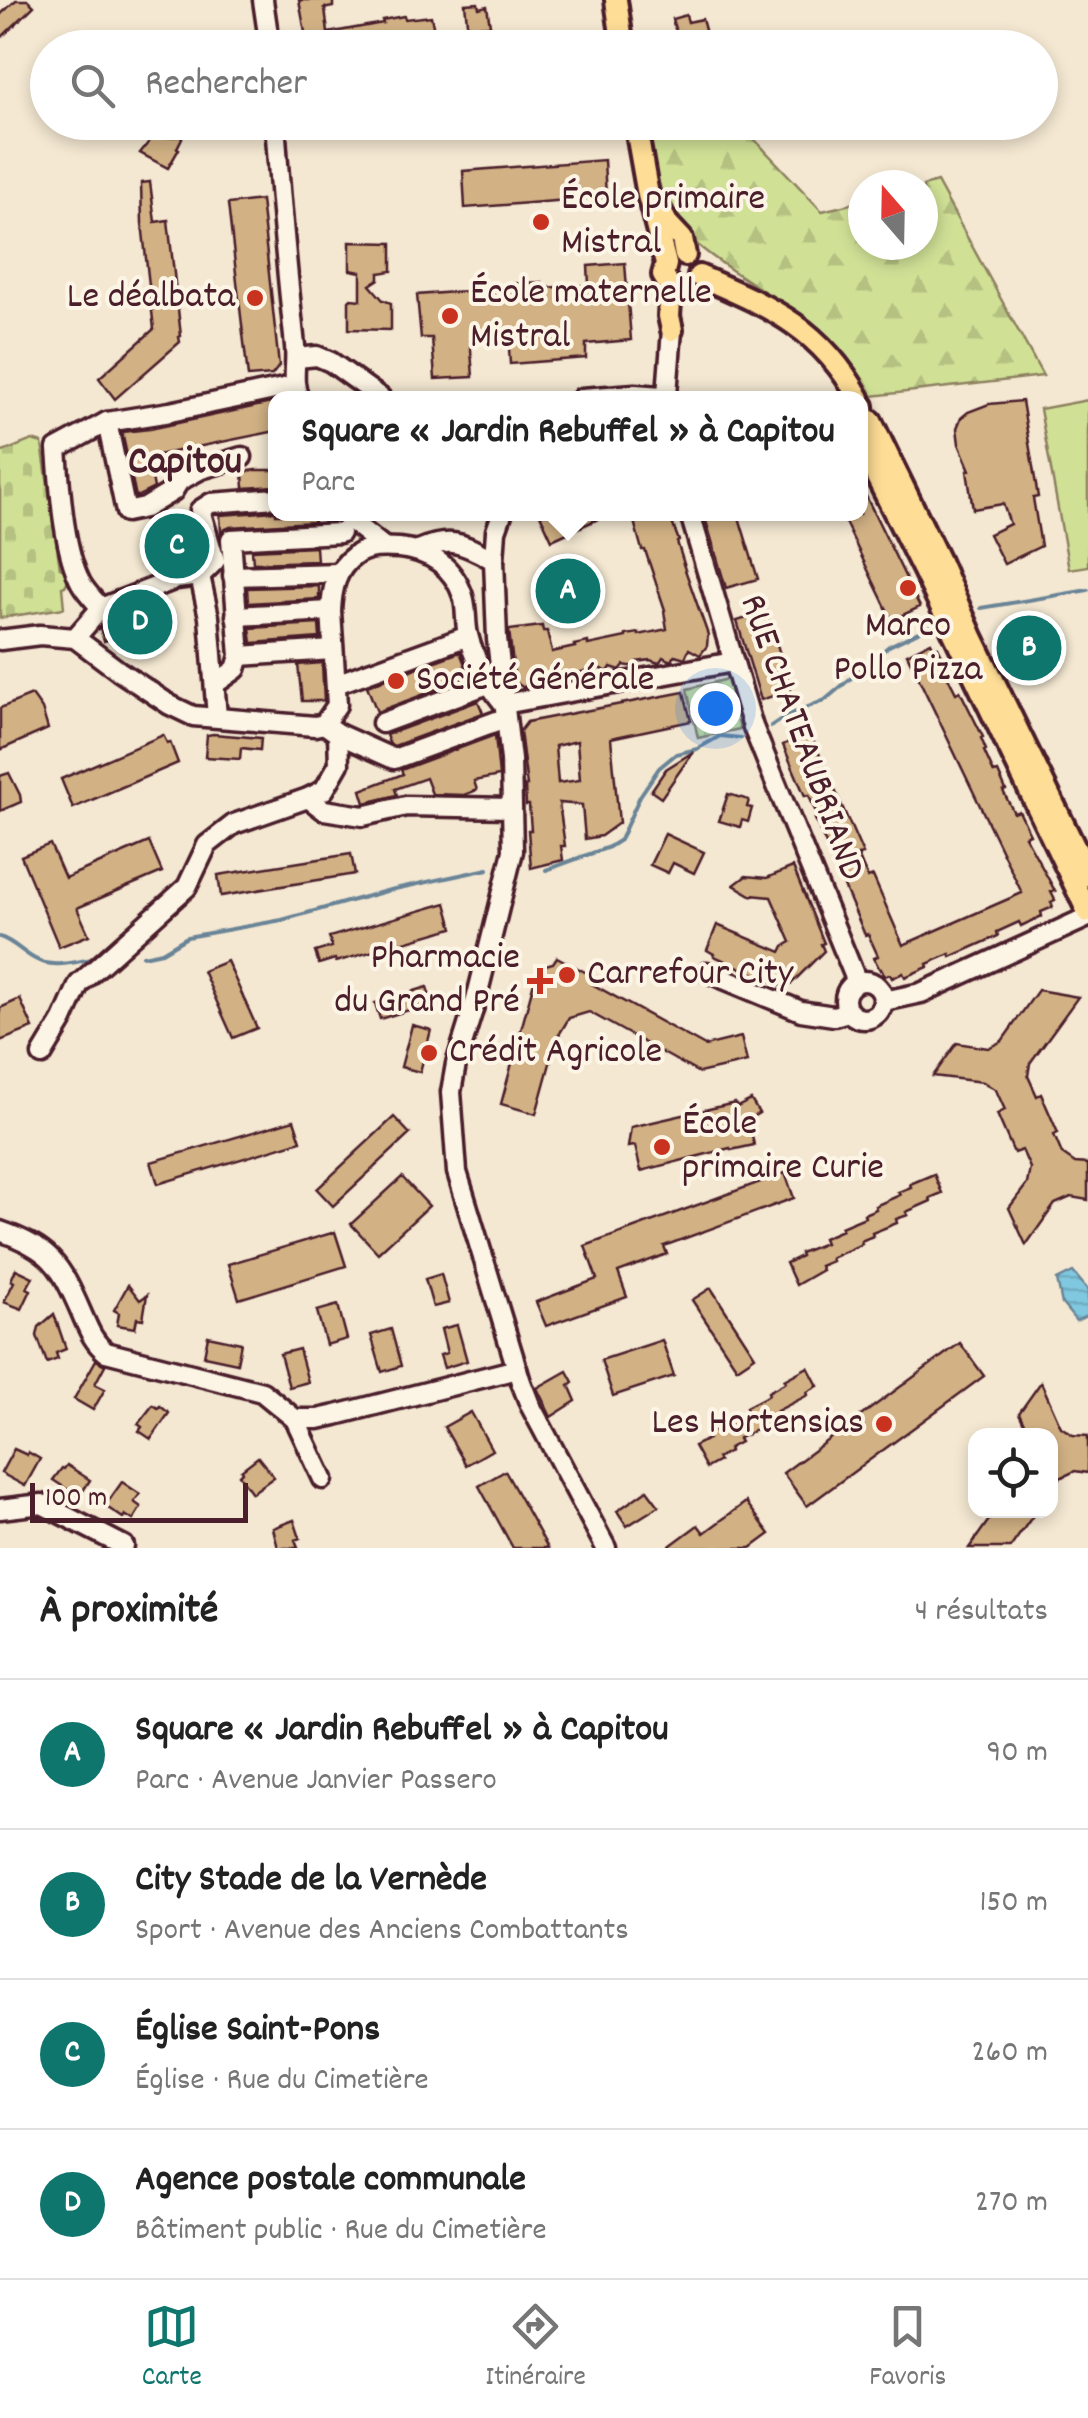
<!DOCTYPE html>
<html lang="fr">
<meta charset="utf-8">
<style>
body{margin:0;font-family:Dekko,sans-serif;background:#f2f2f2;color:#222}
.controls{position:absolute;right:30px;bottom:30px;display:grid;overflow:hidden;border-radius:20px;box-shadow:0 5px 15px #0003}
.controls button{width:90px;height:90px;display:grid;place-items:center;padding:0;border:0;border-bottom:2px solid #e0e0e0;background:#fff;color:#222;font:50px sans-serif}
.compass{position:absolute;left:848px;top:170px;width:90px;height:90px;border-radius:50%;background:#fff;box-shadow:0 5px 15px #0003;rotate:340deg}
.scale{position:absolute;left:30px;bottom:25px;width:218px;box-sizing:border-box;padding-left:10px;border:5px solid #4a1f2b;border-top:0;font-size:28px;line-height:35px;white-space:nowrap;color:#4a1f2b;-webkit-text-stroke:8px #fcf5e5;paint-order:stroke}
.you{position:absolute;left:715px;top:708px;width:35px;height:35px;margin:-25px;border:8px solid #fff;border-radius:50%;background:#1a73e8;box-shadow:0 0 0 15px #1a73e833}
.badge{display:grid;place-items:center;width:65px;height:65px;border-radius:50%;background:#0f766e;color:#fff;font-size:32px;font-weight:700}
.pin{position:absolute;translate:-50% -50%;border:5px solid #fff;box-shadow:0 2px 10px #0006}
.popup{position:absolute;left:268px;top:391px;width:600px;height:130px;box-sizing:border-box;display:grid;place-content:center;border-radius:20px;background:#fff;filter:drop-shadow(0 2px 8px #0005);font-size:32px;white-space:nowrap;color:#767676}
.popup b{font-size:38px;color:#222}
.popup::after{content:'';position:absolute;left:50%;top:100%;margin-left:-20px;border:20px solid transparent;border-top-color:#fff}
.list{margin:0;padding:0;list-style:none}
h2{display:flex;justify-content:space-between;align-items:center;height:130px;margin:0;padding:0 40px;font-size:42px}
h2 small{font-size:32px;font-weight:400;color:#767676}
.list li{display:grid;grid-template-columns:65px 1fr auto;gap:30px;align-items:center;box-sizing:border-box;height:150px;padding:0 40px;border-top:2px solid #e0e0e0}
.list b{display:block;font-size:38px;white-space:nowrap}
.list p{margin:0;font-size:32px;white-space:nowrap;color:#767676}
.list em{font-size:32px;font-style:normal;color:#767676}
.icon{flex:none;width:55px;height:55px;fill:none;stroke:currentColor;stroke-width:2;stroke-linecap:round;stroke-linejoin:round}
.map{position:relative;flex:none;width:1088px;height:1548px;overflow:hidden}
.search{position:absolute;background:#fff;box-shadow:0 5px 15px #0003;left:30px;right:30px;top:30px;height:110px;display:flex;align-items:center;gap:25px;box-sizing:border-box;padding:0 35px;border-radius:55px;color:#767676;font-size:38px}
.sheet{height:730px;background:#fff}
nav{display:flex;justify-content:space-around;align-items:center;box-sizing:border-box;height:140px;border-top:2px solid #e0e0e0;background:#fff;font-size:28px;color:#767676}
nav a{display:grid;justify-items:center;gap:5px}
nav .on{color:#0f766e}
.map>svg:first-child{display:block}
.forest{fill:url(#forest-firs);stroke:#8d8060;stroke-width:2.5}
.cemetery{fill:url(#cemetery-stones);stroke:#8d8060;stroke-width:2.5}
.park{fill:url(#park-crowns);stroke:#8d8060;stroke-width:2.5}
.pitch{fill:#d0e196;stroke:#8d8060;stroke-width:2.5}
.water{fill:url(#water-rules);stroke:#6a8497;stroke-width:2.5}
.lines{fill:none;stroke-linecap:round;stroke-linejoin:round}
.stream{stroke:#6a8497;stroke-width:4}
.building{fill:#d2b285;stroke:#4a1f2b;stroke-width:2.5;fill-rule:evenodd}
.minor-casing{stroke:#4a1f2b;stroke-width:25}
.major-casing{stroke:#4a1f2b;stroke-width:28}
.minor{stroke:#fcf5e5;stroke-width:18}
.major{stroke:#fedd96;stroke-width:20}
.poi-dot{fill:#c8321e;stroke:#fcf5e5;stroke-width:4}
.labels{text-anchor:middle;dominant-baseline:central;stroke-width:8;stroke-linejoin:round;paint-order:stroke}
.poi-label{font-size:38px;fill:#4a1f2b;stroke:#fcf5e5;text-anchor:start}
.street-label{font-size:38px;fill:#4a1f2b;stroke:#fcf5e5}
.neighbourhood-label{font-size:40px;font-weight:bold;fill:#4a1f2b;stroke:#fcf5e5}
</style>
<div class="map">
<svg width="1088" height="1548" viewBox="0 0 1088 1548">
<defs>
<pattern id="forest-firs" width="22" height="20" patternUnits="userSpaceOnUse" patternTransform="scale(2.5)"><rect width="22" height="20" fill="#d0e196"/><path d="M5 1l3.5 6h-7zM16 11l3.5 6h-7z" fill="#b4c181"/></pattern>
<pattern id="cemetery-stones" width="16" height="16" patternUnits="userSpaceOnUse" patternTransform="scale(2.5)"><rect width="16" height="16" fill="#d0e196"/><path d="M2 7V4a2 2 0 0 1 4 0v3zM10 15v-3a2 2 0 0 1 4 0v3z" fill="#b4c181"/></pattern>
<pattern id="park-crowns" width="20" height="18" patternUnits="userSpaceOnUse" patternTransform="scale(2.5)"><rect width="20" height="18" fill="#d0e196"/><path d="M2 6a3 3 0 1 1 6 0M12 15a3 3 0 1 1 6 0" fill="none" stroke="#b4c181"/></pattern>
<pattern id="water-rules" width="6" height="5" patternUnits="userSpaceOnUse" patternTransform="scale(2.5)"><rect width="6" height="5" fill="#7fc8df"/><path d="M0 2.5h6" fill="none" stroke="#6fabc0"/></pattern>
</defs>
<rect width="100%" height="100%" fill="#f4e8d2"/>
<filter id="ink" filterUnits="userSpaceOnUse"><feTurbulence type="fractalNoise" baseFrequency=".01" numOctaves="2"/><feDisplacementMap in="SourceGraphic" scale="20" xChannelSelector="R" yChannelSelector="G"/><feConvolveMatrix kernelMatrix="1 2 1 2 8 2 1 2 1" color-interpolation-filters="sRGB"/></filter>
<g filter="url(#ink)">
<path class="forest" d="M646 123H739L822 211 863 201V245H923V186L937 182 1043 376 872 396C850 365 825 335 794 312 763 289 729 271 699 246 694 241 687 237 682 231 659 200 652 160 646 123Z"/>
<polygon class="cemetery" points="32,440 42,443 60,568 72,574 65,586 62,587 64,608 0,618 0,453"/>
<polygon class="park" points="728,679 740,729 698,738 687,689"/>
<g class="pitch">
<polygon points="1088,400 1088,566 1069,569 1040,409"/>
<polygon points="1041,621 1047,671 1018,675 1012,624"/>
</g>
<polygon class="water" points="1073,1272 1088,1290 1088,1315 1076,1321 1062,1304 1057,1280"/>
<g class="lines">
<g class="stream">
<polyline points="981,608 1088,590"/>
<polyline points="771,726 786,716 825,700 889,646 933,625"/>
<polyline points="546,870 609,847 620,840 640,796 659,768 676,754 697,749 720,736 741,738"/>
<path d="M0 937C14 942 22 952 35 959 52 969 74 962 92 959"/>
<polyline points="143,956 162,952 187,937 282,920 390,890 488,869"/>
</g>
</g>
<g class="building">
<polygon points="16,0 28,0 34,6 0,39 0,15"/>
<polygon points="299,0 333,0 333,7 323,9 325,8 328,33 383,23 382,20 404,16 405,19 431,16 435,36 353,48 311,48 310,37 306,38"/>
<polygon points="478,3 479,8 487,6 490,25 480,26 480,31 468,32 465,4"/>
<polygon points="686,15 688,22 702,19 710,48 681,48 672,19"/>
<polygon points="183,136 177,148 179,149 168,168 140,153 152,138"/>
<polygon points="604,160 606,197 465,208 463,171"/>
<polygon points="150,182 155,222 168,220 181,336 179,337 180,342 115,399 99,378 154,329 142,223 141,183"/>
<polygon points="261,200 279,366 272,375 248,377 228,204"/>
<polygon points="350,242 392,243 392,271 379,273 379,279 370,285 383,300 391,303 391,330 349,329 349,301 351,299 361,300 361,272 350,270"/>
<polygon points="625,263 631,340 586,344 586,358 510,364 508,333 470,336 473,377 435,379 432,338 421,338 417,295 505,288 505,284 542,282 542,288 589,285 588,266"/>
<polygon points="1022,401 1038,497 1033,498 1041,546 1004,564 989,534 1010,524 1003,504 973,509 967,471 970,470 959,444 957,428 961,418 968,412 989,404"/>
<polygon points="276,402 276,431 148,457 154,488 136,497 122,432 150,429"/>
<polygon points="255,470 276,470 276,486 244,488 243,472"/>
<polygon points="860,484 920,607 892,620 841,514 860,514"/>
<polygon points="276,511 276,514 313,514 314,522 230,527 221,532 220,515"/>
<polygon points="540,514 609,514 552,540"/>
<polygon points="632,514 667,514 670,517 679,541 677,542 684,564 683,564 708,635 707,646 700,655 689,649 685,658 675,655 672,661 663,657 659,663 650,660 637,662 635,667 624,665 620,670 611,667 608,672 599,668 591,675 586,671 572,674 567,680 561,676 551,683 548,679 538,685 530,677 524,688 515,682 509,630 542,626 543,631 547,631 552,652 575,647 574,645 588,642 588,645 626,637 626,635 639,633 639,635 667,629 664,611 665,610 645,550 642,550"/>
<polygon points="704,514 738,514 758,579 726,588"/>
<polygon points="174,529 179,533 183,542 195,537 201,557 195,563 173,567 167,552 162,554 156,540 165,536 169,530"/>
<polygon points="316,547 317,561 253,563 252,550"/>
<polygon points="319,586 319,599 248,603 247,588"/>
<polygon points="142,606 143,610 159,606 164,625 104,641 100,628 108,619"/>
<polygon points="767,612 791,690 761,700 737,621"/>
<polygon points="319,624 320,638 252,643 250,628"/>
<polygon points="931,642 934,648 938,647 949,669 945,671 956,693 960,691 983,737 981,738 986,750 984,751 994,773 998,772 1006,790 1003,791 1014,813 1019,811 1030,834 1025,836 1055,891 1051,892 1055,900 1051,902 1053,907 1041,912 1042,916 1021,926 1019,922 997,932 998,936 951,957 950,954 927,964 928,967 905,977 903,973 892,978 890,974 885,976 881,969 880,970 874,958 878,956 868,934 865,935 815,819 819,818 813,806 809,795 805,796 783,745 793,740 791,734 807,726 863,854 858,855 863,867 868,878 873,876 903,945 1022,893 907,654"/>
<polygon points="460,652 470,677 377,712 367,686"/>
<polygon points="322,663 324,701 302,701 298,665"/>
<path d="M684 692 691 721 611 738 619 823 601 836 585 839 582 805 559 803 565 846H561L563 860 531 868 528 830H531L529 805H526L525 786H527L520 731 527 722ZM577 741 580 780 558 783 555 746Z"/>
<polygon points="32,695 42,709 48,729 0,750 0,708"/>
<polygon points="478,701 483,713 394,746 389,743 386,735"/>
<polygon points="213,734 261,738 260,750 241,748 240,759 205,757 207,735"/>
<polygon points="163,735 167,743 170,742 178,763 73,808 61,779"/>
<polygon points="495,735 499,776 474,781 477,790 464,795 432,794 426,778 395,789 397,795 365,803 361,790 403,774 401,770"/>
<polygon points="693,752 661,798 651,791 666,769"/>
<polygon points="9,773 20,795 21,802 0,811 0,776"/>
<polygon points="728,794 749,800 747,807 752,808 748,822 742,820 740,827 719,821"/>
<polygon points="665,834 704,852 694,873 673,863 668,873 650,865"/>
<polygon points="149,842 162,872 77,908 89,935 59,947 21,856 50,844 65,878"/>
<polygon points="351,854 355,874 221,896 218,875"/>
<polygon points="793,867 824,943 821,944 824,951 791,984 785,982 782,986 714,956 714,954 707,950 717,925 781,952 784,946 791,942 771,897 751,895 734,885 746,876 767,878"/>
<polygon points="446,903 453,928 336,962 335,959 319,964 315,952 332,947 329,937"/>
<polygon points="557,957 596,978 592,984 705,1046 741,1037 747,1062 699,1073 589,1012 569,1018 557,1038 536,1114 501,1104 538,967 553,963"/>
<polygon points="227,961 257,1028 233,1038 203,971"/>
<polygon points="427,987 432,1003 380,1019 375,1003"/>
<polygon points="1038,990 1078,997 1030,1063 1028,1076 1037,1096 1041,1094 1058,1133 1054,1135 1062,1154 1075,1163 1088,1164 1088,1200 1071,1197 1055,1204 1026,1245 1009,1208 1027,1184 1030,1168 1022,1150 1014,1153 997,1114 1005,1110 996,1090 983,1082 933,1076 957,1043 988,1048 1002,1041"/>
<polygon points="20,999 33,1028 0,1041 0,1008"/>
<polygon points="412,1025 431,1030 420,1072 401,1067"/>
<polygon points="751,1100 759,1113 749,1119 755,1130 751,1131 754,1145 731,1150 730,1148 641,1171 635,1146 628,1147 631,1127 735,1103 737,1107"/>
<polygon points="394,1117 410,1134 333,1206 317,1189"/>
<polygon points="294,1120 301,1141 158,1184 151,1162"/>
<polygon points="785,1173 794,1198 664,1246 667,1254 618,1272 627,1297 546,1326 536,1302 597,1279 585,1246"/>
<polygon points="934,1174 942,1193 930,1198 931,1201 906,1212 908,1215 896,1219 897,1223 872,1233 873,1236 861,1241 862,1244 831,1258 832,1261 820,1266 822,1270 796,1285 786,1263 801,1256 800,1253 825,1243 823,1238 842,1230 841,1227 865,1217 864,1214 876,1209 875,1206 900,1195 898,1192 911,1187 910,1184"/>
<polygon points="402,1177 429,1206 378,1253 351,1224"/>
<polygon points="335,1232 346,1266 239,1299 228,1264"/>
<polygon points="16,1269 33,1277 27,1288 31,1290 22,1309 4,1302 14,1282 11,1280"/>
<polygon points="441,1274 449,1303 433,1307 425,1279"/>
<polygon points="128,1285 140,1300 147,1295 143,1319 137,1318 135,1328 117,1325 119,1313 114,1310"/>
<polygon points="711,1288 755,1356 737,1368 692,1300"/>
<polygon points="338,1305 347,1339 326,1345 317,1311"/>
<polygon points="54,1314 66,1349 56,1353 58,1359 47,1363 37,1336 39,1327"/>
<polygon points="457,1325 467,1361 444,1368 440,1355 447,1353 441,1329"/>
<polygon points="391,1329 401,1366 382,1372 371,1335"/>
<polygon points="208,1336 241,1343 237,1363 204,1356"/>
<polygon points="662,1340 674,1376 613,1396 601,1360"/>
<polygon points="960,1343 984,1376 807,1506 783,1473"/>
<polygon points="299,1349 308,1382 289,1387 280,1354"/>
<polygon points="96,1360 105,1365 95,1384 105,1389 93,1410 74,1399"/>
<polygon points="808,1367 818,1386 807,1392 808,1395 777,1411 779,1414 768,1420 769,1423 738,1439 740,1442 729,1448 730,1451 717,1458 719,1461 706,1468 694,1446 708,1439 706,1435 730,1423 729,1420 747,1411 746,1407 769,1395 768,1392 786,1382 784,1380"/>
<polygon points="567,1371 573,1382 569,1385 576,1401 551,1417 537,1388"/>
<polygon points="1041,1382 1061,1427 1073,1435 1088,1436 1088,1473 1075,1471 1060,1478 1050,1492 1050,1436 1030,1436 1019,1413"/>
<polygon points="153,1405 158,1408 160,1406 169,1413 151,1439 139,1431 142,1427 138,1424"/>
<polygon points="471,1412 492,1450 466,1465 444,1427"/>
<polygon points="14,1449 27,1455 28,1452 40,1459 25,1486 1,1473"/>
<polygon points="258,1457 274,1477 252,1493 239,1475 242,1472 241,1470"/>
<polygon points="67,1465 90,1480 79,1497 53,1480 62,1468 64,1469"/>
<polygon points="505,1471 548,1548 513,1548 479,1486"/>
<polygon points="122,1482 140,1494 134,1502 141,1507 133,1520 125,1515 123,1518 105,1506"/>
<polygon points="647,1490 659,1506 627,1526 617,1511"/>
<polygon points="746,1502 770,1534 751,1548 667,1548 698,1525 704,1533"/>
<polygon points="996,1510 1037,1510 1010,1548 969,1548"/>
<polygon points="294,1520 300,1538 295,1540 298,1548 278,1548 273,1528"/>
</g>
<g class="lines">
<g class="minor-casing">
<g id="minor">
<polyline points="263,0 270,48"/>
<path d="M275 122C280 197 287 271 295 346 297 365 291 381 299 398"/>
<polyline points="297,358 317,356 331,362 381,398"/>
<polyline points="667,394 672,330"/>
<polyline points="582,398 635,394 661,396"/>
<polyline points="107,422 126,512 145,508 173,491 179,481 201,469 242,457"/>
<polyline points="342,514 384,547"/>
<polyline points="502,514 496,531 494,560 497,639 511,760 513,851 476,1000 456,1064 451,1092 457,1172 521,1382 530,1405 606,1548"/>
<polyline points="690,514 753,727 857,982"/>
<path d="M418 550C453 536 462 544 494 560"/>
<polyline points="200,576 209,617 217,717"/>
<polyline points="233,576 339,573"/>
<path d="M101 608C94 600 86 592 81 583 63 549 60 487 57 449L107 422 170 412 293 386"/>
<polyline points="236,616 331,611"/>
<polyline points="75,638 101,608 176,579 200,576 215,561 200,510 211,503 276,498"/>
<path d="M0 640 40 635 75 638 119 671 170 705 193 716 315 726 324 724 337 705 331 611C332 589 336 569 354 556 367 546 384 547 399 548 430 551 453 566 463 596 467 608 465 623 468 635 474 660 488 684 504 704"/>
<polyline points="240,656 333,650"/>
<polyline points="215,684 236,669 240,656 231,539 340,533"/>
<polyline points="336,684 468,636"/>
<polyline points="504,704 733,662"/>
<polyline points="382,723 488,684"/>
<polyline points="338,734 394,759 505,718"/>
<polyline points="308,798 324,810 363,816 406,806 512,808"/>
<polyline points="707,972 801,1011 834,1016 848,1012"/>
<circle cx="864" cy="1000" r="19"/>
<polyline points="884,1001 921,993 1088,917"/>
<polyline points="42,1055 63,1020 79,984 187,887 207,845 234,824 308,798 324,790 339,764 338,734 324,724"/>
<path d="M0 1231C51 1249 60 1264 81 1312 88 1328 93 1342 106 1352L262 1392 295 1419H318L336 1415 517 1369"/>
<polyline points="295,1419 323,1479"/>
<polyline points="0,1509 42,1504 124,1546"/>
</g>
</g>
<g class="major-casing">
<g id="major">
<polyline points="616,0 623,48"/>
<polyline points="635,122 648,195 666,264 663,275 671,288"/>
<polyline points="658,206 667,223 682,239 685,255"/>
<path d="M699 276C770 307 820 327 859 398"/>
<polyline points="671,288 669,316 672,330"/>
<polyline points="863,406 865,433 876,475 924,571 1088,912"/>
<polyline points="871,421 938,559 973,639 1088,875"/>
</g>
</g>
<use href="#minor" class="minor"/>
<use href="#major" class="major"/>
</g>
</g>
<g class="poi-dot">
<circle cx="541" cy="222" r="10"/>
<circle cx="255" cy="298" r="10"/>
<circle cx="450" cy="316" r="10"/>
<circle cx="908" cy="588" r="10"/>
<circle cx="396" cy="681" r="10"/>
<circle cx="567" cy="975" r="10"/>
<path d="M535 966h10v10h10v10h-10v10h-10v-10h-10v-10h10z"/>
<circle cx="429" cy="1053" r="10"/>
<circle cx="662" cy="1147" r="10"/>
<circle cx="884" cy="1424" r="10"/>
</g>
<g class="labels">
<g class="poi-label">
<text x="561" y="200">École primaire<tspan x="561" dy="44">Mistral</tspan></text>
<text x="470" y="294">École maternelle<tspan x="470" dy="44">Mistral</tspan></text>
<text x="235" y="298" text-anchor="end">Le déalbata</text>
<text x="908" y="627" text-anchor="middle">Marco<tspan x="908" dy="44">Pollo Pizza</tspan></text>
<text x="416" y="681">Société Générale</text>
<text x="520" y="959" text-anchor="end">Pharmacie<tspan x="520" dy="44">du Grand Pré</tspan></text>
<text x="587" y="975">Carrefour City</text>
<text x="449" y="1053">Crédit Agricole</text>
<text x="682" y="1125">École<tspan x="682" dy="44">primaire Curie</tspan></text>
<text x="864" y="1424" text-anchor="end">Les Hortensias</text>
</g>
<g class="street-label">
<text transform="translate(800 738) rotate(70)">RUE CHATEAUBRIAND</text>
</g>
<g class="neighbourhood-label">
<text x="185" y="464">Capitou</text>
</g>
</g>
</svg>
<div class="controls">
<button><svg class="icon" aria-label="locate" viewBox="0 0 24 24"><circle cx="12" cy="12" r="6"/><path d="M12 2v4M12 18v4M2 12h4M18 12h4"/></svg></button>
</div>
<svg class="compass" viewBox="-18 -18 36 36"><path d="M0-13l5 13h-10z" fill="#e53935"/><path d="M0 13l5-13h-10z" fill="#767676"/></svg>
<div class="scale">100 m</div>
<div class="you"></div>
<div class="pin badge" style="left:568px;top:591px">A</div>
<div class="popup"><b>Square « Jardin Rebuffel » à Capitou</b>Parc</div>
<div class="pin badge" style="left:1029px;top:648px">B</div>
<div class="pin badge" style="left:177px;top:546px">C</div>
<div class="pin badge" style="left:140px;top:622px">D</div>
<div class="search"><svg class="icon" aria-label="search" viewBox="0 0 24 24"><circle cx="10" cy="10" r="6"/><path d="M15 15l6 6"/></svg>Rechercher</div>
</div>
<section class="sheet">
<h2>À proximité<small>4 résultats</small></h2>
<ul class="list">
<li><span class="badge">A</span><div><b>Square « Jardin Rebuffel » à Capitou</b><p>Parc · Avenue Janvier Passero</p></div><em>90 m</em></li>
<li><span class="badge">B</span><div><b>City Stade de la Vernède</b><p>Sport · Avenue des Anciens Combattants</p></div><em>150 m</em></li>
<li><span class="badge">C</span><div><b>Église Saint-Pons</b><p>Église · Rue du Cimetière</p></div><em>260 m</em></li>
<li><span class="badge">D</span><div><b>Agence postale communale</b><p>Bâtiment public · Rue du Cimetière</p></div><em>270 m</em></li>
</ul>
</section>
<nav>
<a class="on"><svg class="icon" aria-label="map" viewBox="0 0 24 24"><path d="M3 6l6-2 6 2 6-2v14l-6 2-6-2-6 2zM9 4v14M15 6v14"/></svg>Carte</a>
<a><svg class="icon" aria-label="directions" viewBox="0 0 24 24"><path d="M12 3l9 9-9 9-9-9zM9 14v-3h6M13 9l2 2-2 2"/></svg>Itinéraire</a>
<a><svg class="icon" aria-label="saved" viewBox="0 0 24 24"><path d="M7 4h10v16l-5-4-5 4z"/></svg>Favoris</a>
</nav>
